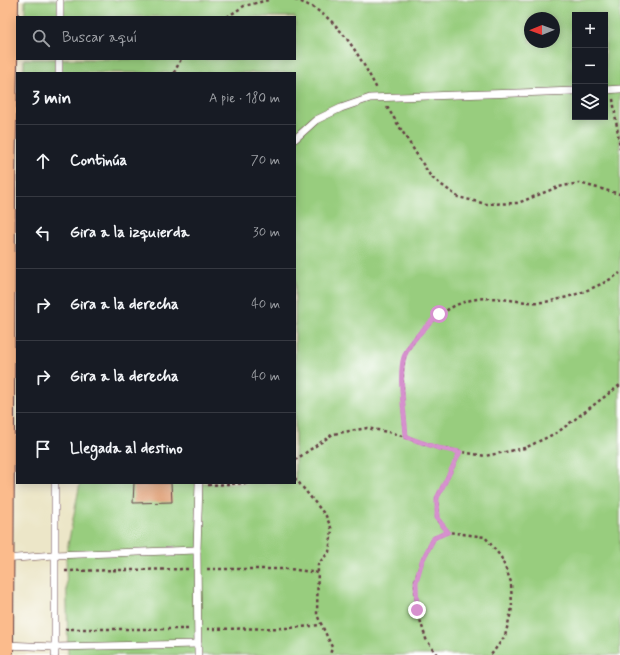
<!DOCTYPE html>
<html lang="es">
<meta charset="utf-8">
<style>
body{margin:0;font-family:Mynerve,sans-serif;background:#242831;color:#f1f3f6}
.controls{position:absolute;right:12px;top:12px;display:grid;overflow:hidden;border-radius:0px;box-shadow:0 2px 10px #0003}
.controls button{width:36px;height:36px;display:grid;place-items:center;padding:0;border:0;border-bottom:1px solid #363941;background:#171b24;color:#f1f3f6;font:20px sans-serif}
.compass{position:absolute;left:524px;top:12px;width:36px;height:36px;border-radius:50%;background:#171b24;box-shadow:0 2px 10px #0003;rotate:269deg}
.stop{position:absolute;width:12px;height:12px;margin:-9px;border:3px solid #d690ce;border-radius:50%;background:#fff}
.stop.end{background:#d690ce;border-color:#fff;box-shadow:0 1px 4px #0008}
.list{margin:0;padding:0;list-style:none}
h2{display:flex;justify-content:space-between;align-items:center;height:52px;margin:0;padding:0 16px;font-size:17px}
h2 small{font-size:13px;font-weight:400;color:#9ea1a6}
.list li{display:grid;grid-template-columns:26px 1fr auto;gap:12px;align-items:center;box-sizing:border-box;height:72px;padding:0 16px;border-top:1px solid #363941}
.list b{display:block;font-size:15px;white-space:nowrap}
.list em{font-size:13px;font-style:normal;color:#9ea1a6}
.icon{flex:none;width:22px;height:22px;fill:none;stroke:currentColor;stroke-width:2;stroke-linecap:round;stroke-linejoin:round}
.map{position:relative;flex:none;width:620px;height:655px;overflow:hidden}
.search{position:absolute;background:#171b24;box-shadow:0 2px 10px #0003;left:16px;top:16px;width:280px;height:44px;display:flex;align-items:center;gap:10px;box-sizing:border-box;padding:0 14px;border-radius:0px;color:#9ea1a6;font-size:15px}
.panel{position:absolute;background:#171b24;box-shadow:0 2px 10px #0003;left:16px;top:72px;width:280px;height:412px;border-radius:0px}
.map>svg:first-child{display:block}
.green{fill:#98cd7e;stroke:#717654;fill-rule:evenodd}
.building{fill:#db9466}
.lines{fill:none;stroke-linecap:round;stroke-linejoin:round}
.service-casing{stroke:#623d43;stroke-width:8}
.primary-casing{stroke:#623d43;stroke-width:24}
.path{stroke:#623d43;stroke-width:2.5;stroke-dasharray:3 3;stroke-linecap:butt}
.service{stroke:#fff;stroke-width:7}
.primary{stroke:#fbbb8c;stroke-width:22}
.route{stroke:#d690ce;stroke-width:5}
</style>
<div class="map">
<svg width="620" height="655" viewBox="0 0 620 655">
<rect width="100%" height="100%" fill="#fff"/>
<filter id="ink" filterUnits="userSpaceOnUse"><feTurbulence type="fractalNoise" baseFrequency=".025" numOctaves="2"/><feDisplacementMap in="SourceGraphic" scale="8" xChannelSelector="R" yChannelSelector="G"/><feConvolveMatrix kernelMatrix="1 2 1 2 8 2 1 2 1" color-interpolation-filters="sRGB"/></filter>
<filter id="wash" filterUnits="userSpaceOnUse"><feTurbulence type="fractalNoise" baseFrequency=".012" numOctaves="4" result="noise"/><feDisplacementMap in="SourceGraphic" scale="16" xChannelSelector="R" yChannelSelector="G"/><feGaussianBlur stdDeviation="0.9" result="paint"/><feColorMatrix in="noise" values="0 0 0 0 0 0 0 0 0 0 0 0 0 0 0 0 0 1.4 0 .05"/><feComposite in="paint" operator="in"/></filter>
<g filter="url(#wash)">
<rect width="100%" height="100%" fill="#ece6c8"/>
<path class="green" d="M25 0H620V655H68L66 555 80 483H295V73H24V59H295V17H25ZM575 15H605V117H575ZM530 18H554V42H530Z"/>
<g id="blocks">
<polygon class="building" points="134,483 171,483 172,502 133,503"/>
</g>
</g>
<g filter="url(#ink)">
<use href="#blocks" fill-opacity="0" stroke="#623d43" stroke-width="1"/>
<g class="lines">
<g class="service-casing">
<g id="service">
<polyline points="60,17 60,0"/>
<polyline points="59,73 59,59"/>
<polyline points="605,90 620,89"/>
<polyline points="295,139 316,120 341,108 370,98 575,91"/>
<polyline points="55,483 55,655"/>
<polyline points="4,559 54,555 197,550"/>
<polyline points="4,645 55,647 198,644"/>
<polyline points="198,655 197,550 199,483"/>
</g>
</g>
<g class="primary-casing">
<polyline id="primary" points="2,655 4,192 7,0"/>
</g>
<g class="path">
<path d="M295 0C336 12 358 53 377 89"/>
<polyline points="227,17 244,6 268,0"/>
<polyline points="174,73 181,59"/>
<polyline points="613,99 620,148"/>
<polyline points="387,107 431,177 458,197 486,204 518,203 558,187 579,183 620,194"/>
<path d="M406 437C404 412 400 384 404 359 406 348 418 334 426 327 448 305 471 295 502 299 518 301 534 304 550 301 570 298 604 285 620 273"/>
<polyline points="295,460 333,434 367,428 393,433 438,448 485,456 525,448 558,432 620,385"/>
<polyline points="295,478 326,516 332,530 329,552 318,564 317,615 332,647 330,655"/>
<polyline points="208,485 248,483"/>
<polyline points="448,532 437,518 437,498 460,452"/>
<polyline points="207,569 290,569 318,573"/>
<polyline points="65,571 188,569"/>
<polyline points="65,629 188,629"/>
<polyline points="207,629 290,628 321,625"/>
<polyline points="437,655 426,639 417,610 415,582 422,561 434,538 448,532 485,537 501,557 511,582 512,608 505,636 491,655"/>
</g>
<use href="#service" class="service"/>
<use href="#primary" class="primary"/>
</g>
</g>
<g class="lines" filter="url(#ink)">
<path class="route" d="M417 610 416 582 422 561 434 538 448 532 437 518V498L460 452 438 448 406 437C405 417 398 376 404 357 410 340 427 326 439 314"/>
</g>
</svg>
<div class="controls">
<button>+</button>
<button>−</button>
<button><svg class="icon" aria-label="layers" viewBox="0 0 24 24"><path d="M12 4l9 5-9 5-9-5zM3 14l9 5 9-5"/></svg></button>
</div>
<svg class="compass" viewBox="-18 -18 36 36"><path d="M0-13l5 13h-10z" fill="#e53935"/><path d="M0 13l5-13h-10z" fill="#9ea1a6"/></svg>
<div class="stop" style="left:439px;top:314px"></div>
<div class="stop end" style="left:417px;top:610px"></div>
<div class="search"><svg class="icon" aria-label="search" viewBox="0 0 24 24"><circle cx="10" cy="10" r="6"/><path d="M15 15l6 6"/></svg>Buscar aquí</div>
<section class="panel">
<h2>3 min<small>A pie · 180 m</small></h2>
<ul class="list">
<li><svg class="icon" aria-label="ahead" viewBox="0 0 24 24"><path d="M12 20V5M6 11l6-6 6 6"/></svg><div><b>Continúa</b></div><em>70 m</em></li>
<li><svg class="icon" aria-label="left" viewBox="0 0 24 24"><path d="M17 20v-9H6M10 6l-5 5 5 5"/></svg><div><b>Gira a la izquierda</b></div><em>30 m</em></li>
<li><svg class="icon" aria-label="right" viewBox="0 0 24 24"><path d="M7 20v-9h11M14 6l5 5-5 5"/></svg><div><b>Gira a la derecha</b></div><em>40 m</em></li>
<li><svg class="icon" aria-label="right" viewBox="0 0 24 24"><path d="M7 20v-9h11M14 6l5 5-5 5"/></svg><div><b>Gira a la derecha</b></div><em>40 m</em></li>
<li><svg class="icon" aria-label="arrive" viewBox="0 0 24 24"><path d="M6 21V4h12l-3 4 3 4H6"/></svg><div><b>Llegada al destino</b></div></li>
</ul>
</section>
</div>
